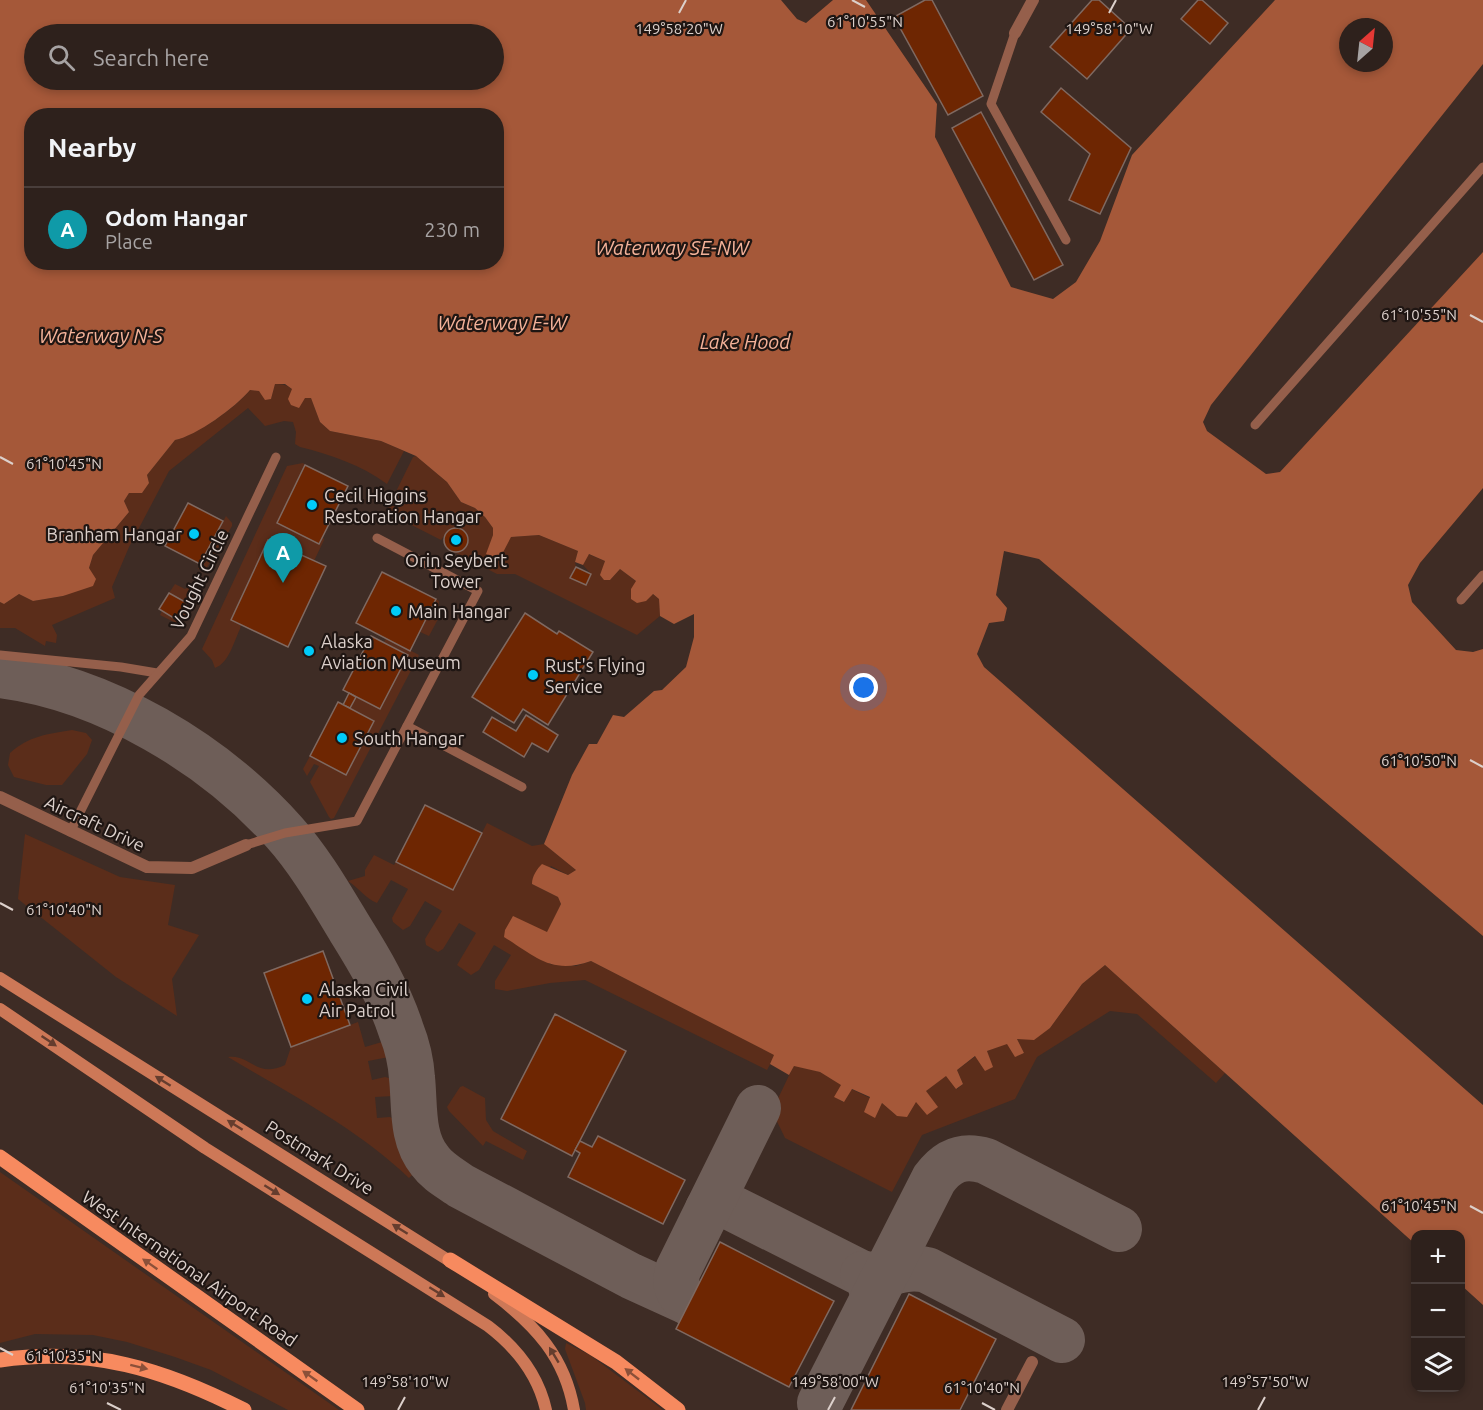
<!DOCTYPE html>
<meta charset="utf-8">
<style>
body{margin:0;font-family:Ubuntu,sans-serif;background:#362925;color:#f1f3f6}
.controls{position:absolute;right:18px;bottom:18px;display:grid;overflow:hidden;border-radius:12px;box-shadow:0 3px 9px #0003}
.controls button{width:54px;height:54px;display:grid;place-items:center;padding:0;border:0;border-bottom:2px solid #493e3b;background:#2e211c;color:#f1f3f6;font:30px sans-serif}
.compass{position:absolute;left:1339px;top:18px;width:54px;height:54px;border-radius:50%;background:#2e211c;box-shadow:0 3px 9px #0003;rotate:27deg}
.you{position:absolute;left:864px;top:688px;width:21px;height:21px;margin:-15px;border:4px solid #fff;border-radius:50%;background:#1a73e8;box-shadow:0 0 0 9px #1a73e833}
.badge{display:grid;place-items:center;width:39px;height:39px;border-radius:50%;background:#00cbf9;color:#fff;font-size:20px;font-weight:700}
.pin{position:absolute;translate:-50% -50px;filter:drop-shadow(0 2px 3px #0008)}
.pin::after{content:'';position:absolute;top:32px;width:21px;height:18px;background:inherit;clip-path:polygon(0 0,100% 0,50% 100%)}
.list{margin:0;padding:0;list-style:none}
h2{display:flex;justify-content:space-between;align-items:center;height:78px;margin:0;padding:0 24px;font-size:26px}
h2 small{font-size:20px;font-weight:400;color:#a7a3a3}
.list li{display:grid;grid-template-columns:39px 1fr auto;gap:18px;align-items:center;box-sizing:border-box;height:84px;padding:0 24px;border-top:2px solid #493e3b}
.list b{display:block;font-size:22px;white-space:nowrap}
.list p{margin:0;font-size:20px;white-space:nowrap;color:#a7a3a3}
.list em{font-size:20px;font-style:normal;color:#a7a3a3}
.icon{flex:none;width:33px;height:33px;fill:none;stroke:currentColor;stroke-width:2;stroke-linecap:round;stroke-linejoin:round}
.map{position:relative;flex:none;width:1483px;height:1410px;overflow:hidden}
.search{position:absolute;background:#2e211c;box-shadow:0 3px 9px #0003;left:24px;top:24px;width:480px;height:66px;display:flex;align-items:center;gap:15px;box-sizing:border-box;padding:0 21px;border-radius:33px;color:#a7a3a3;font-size:22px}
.panel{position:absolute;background:#2e211c;box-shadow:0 3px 9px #0003;left:24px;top:108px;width:480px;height:162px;border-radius:24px}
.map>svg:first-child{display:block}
.green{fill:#5b2d1a}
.water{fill:#a55839;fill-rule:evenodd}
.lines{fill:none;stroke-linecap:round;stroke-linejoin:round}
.taxiway{stroke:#6e5e58;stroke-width:46}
.building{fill:#6e2602;stroke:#7f6961;stroke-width:1.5}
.lane{stroke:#955f4b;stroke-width:9}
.street{stroke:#955f4b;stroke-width:12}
.secondary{stroke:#cd7857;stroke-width:12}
.primary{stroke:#f78a5f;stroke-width:15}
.oneway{fill:#653d2e}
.oneway2{fill:#8b5039}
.ticks{fill:none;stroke:#dcd0cb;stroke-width:2}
.poi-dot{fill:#00cbf9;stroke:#1f1613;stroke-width:2}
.labels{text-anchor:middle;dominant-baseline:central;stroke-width:4.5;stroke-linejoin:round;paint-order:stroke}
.poi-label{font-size:18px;fill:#dcd0cb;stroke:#1f1613;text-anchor:start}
.street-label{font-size:18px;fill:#dcd0cb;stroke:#1f1613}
.water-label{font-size:20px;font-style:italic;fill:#f4b299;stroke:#1f1613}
.ticks-label{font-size:15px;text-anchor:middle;fill:#dcd0cb;stroke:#1f1613;stroke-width:4.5;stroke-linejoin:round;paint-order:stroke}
</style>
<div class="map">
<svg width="1483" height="1410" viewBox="0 0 1483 1410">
<rect width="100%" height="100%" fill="#3e2c25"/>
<g class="green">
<path d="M275 384C294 383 294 397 311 398L320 422 330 431 381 441 404 451 387 484C361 465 332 455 300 447L295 444 296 432 293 422 284 421 265 426 248 408 169 471 129 547 112 587 115 598 52 625 57 635 56 643 46 641 45 646 15 628H0V602L4 604 19 594 33 601 64 596 89 568 93 555 129 512 124 501 129 493 149 483 147 475 175 440C195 436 237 407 250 390L259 391 271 399Z"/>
<polygon points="416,456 447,482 461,502 475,508 485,517 493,528 493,535 487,554 511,537 539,535 578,551 575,562 576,567 571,578 586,585 591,574 583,565 588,554 605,561 601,575 610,580 620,569 659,599 660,616 637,635 515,574 497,574 454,552 464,549 468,542 465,532 458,528 447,532 441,540 386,512 413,457"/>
<path d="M303 463 305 465 277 523 319 544 323 537 324 540 314 561 268 540 231 619 241 624 240 629C234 641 229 663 215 668L212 660 202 649 287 466Z"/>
<polygon points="226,516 232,523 232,526 206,569 198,569"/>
<polygon points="175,584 185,589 192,585 197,590 183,622 178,624 160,615 162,611 177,620 187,604 169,593"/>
<polygon points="436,599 439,601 438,619 429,636 420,632"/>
<polygon points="386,638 419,655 334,818 331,819 329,817 310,782 319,766 314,764 307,776 303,769 310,756 346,774 374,721 350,708 356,697 380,709 408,655 384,642"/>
<path d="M72 730 86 733 92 740 87 754 62 785H46L14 777 8 765 10 753C29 736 47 734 72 730Z"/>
<path d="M487 823 532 846 544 844 576 870 568 875 551 866 532 884 558 897 561 904 547 933 549 964 576 966 591 961 775 1055 767 1070 585 980 550 983 507 991 495 989V981L511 955 494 945 479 970 471 975 457 965 476 933 459 923 443 949 438 952 426 945 425 939 442 911 425 901 410 926 403 930 393 922 392 918 408 889 391 880 377 903C365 898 359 888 348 881L365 876V870L374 855 394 865 396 862 453 890Z"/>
<polygon points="25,834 120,877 175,885 168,925 199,935 172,979 177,1016 116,977 18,899"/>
<polygon points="1105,965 1225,1073 1216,1083 1137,1014 1110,1011 1037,1057 1015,1099 922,1135 892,1192 785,1138 772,1111 794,1065 820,1072 842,1085 835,1097 843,1102 851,1089 870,1098 875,1117 882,1103 897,1116 916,1101 927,1114 925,1091 946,1075 957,1089 963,1084 957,1070 976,1056 992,1067 987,1051 1008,1043 1024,1054 1017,1039 1050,1028 1082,984"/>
<path d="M358 1022 365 1047 382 1042 390 1044 392 1052 389 1057 368 1061 372 1080 385 1077 396 1080 398 1093 393 1096 375 1097 377 1118 390 1117 399 1122C397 1143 401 1157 412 1175L409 1178C357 1128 290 1094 228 1057 251 1054 256 1079 285 1065L291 1047Z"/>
<polygon points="463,1086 485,1098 486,1120 493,1131 527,1151 523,1160 486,1141 483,1146 449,1111 447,1107 460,1087"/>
<polygon points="0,1172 339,1410 288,1410 211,1370 175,1357 127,1342 93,1335 35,1334 0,1343"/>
<polygon points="566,1343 590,1355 663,1410 586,1410 585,1403 565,1349"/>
</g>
<path class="water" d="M0 0H781L797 19 806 23 833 0H866L937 104 935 137 1011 287 1053 299 1076 282 1100 241 1132 155 1275 0H1483V64L1211 405 1203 422 1207 431 1266 474 1280 472 1483 252V488L1420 563 1408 585 1412 602 1456 650 1473 652 1483 649V936L1039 559 1004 551 996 595 1007 608 1004 621 989 623 977 654 984 667 1483 1105V1305L1461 1285 1460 1234H1416L1415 1244 1105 965 1082 984 1050 1028 1034 1040 1017 1039 1024 1053 1015 1057 1007 1044 987 1051 993 1067 985 1071 975 1056 957 1070 963 1084 956 1089 946 1076 926 1091 938 1107 927 1115 916 1102 907 1117 897 1116 882 1103 875 1118 864 1112 870 1097 852 1089 844 1102 834 1097 841 1085 820 1072 794 1066 789 1075 770 1064 774 1055 591 961C552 975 536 957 504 937L505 930 513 916 547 932 561 904 558 897 532 884C532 876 537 869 542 864L568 875 576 870 544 844 572 775 589 744H597L613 715 624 717 654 691 662 690 686 667 694 637V614L674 624 660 616 659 599 653 594 646 601 637 603 631 599V589L636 581 620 569 610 580H604L600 575 605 561 589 554 583 565 575 562 578 551 539 535 511 537 499 560 486 554 493 535V528L485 517 475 508 461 502 447 482 416 456 381 441 330 431 320 422 311 398H305L299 408 291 405 288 399 292 389 285 384H275L271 399 265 400 259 391 250 390C236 407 196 436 175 440L147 475 149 483 142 493H129L124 501 129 512 93 555 89 568 96 579 93 586 63 596 33 601 19 594 4 604 0 602ZM1348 27H1384V63H1348ZM34 34H494V80H34ZM32 116H496V262H32Z"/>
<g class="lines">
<g class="taxiway">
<path d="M0 675C105 688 214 754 284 832 310 861 330 896 350 929 370 961 389 993 401 1030 407 1045 411 1062 412 1078 415 1106 411 1138 430 1161 438 1172 450 1178 461 1186L631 1276 688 1302"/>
<polyline points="708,1209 723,1205 730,1207 863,1274 869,1281 874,1296"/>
<path d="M863 1274C887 1278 902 1264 927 1270L1062 1340"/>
<path d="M688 1302C677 1292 674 1284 678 1270L758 1108"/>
<path d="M820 1403 934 1179C948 1160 963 1154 986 1161L1119 1229"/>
</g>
</g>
<g class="building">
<polygon points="925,0 932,0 983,96 948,115 894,17"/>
<polygon points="1092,0 1099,0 1131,29 1087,79 1050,47"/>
<polygon points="1198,0 1202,0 1228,23 1210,44 1181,19"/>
<polygon points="1061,88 1131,148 1100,214 1069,200 1090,154 1041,112"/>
<polygon points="981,112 1063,265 1034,280 952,128"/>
<polygon points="305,465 348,486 319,544 277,523"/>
<polygon points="188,503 223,521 200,564 165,546"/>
<circle cx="456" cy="540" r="12"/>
<polygon points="268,540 326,566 288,647 231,620"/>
<polygon points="576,567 591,574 586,585 570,578"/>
<polygon points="382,572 436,599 410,651 356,623"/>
<polygon points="169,593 187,603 177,620 159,609"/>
<polygon points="525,613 557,634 559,631 593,652 548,725 523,709 514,723 472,697"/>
<polygon points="371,636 408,655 380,709 343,690"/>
<polygon points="349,693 356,697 350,708 343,705"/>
<polygon points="338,702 374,721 346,775 310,756"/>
<polygon points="526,715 558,735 548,752 532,743 524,757 483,732 492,717 516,731"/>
<polygon points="425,805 482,833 453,890 396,862"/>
<polygon points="323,951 350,1025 291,1047 264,973"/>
<polygon points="555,1014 626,1051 572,1156 501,1119"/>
<polygon points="598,1136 685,1180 663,1224 568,1177 580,1153 575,1150 580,1141 592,1147"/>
<polygon points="720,1242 834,1301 789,1387 676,1329"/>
<polygon points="909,1294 996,1339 960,1410 851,1410"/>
</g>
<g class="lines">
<g class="lane">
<polyline points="1015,33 991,104 1066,240"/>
<polyline points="1255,425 1483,167"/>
<polyline points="1461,600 1483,575"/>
<polyline points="0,655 121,667 157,673"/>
<polyline points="407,726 522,787"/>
<polyline points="70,832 139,695 191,636 276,457"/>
<polyline points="246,845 285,833 357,821 478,591 377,538"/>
</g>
<g class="street">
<polyline points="1015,33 1033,0"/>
<polyline points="0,797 147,867 192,868 246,845"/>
<polyline points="1007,1410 1032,1362"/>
</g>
<g class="secondary">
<polyline points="0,978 456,1265"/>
<path d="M0 1009 205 1148 488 1326C517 1348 538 1374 546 1410"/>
<path d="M494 1294C535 1325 565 1357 574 1410"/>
</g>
<g class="primary">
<polyline points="0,1157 357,1410"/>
<polyline points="450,1260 616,1362 678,1410"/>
<path d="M0 1360C92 1347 163 1369 244 1410"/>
</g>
</g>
<defs><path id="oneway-solid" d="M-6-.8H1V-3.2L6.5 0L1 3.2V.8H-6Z" transform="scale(1.5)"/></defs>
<g class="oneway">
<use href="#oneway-solid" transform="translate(49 1041) rotate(34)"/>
<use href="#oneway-solid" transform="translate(163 1081) rotate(-148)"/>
<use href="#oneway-solid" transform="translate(235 1125) rotate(-148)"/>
<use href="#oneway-solid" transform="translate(272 1190) rotate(32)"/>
<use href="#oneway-solid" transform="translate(400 1229) rotate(-148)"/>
<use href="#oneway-solid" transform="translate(437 1292) rotate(32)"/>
<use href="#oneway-solid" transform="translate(554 1355) rotate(-121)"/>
</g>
<g class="oneway2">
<use href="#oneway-solid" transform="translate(150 1264) rotate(-145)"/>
<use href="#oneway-solid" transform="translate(139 1367) rotate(14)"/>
<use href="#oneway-solid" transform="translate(632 1374) rotate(-142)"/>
<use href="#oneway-solid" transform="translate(310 1376) rotate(-145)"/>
</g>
<path class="ticks" d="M852 0 865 7M679 13 686 0M1109 13 1116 0M1470 315 1483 322M0 457 13 464M1470 760 1483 767M0 903 13 910M1470 1206 1483 1213M0 1348 13 1355M107 1403 121 1410M982 1403 995 1410M398 1410 405 1397M828 1410 835 1397M1258 1410 1265 1397"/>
<g class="poi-dot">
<circle cx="312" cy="505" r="6"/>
<circle cx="194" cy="534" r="6"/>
<circle cx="456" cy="540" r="6"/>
<circle cx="396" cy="611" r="6"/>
<circle cx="309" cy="651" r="6"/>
<circle cx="533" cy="675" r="6"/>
<circle cx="342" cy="738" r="6"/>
<circle cx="307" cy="999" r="6"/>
</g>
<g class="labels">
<g class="poi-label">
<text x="324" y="495">Cecil Higgins<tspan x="324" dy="21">Restoration Hangar</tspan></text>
<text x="182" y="534" text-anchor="end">Branham Hangar</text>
<text x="456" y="560" text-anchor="middle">Orin Seybert<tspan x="456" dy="21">Tower</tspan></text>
<text x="408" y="611">Main Hangar</text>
<text x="321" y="641">Alaska<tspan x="321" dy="21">Aviation Museum</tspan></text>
<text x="545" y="665">Rust's Flying<tspan x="545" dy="21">Service</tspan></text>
<text x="354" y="738">South Hangar</text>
<text x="319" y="989">Alaska Civil<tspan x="319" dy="21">Air Patrol</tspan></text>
</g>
<g class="street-label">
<text transform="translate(199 579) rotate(-64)">Vought Circle</text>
<text transform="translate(95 823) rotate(25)">Aircraft Drive</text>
<text transform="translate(320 1157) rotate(32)">Postmark Drive</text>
<text transform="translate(190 1268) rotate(35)">West International Airport Road</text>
</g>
<g class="water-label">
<text x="672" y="247">Waterway SE-NW</text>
<text x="502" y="322">Waterway E-W</text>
<text x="101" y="335">Waterway N-S</text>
<text x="745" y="341">Lake Hood</text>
</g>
</g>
<g class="ticks-label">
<text x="865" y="27">61°10'55"N</text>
<text x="679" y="34">149°58'20"W</text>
<text x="1109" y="34">149°58'10"W</text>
<text x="1419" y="320">61°10'55"N</text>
<text x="64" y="469">61°10'45"N</text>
<text x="1419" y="766">61°10'50"N</text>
<text x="64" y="915">61°10'40"N</text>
<text x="1419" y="1211">61°10'45"N</text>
<text x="64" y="1361">61°10'35"N</text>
<text x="405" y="1387">149°58'10"W</text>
<text x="835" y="1387">149°58'00"W</text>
<text x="1265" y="1387">149°57'50"W</text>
<text x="107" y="1393">61°10'35"N</text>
<text x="982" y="1393">61°10'40"N</text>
</g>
</svg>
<div class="controls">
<button>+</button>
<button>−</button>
<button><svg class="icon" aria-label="layers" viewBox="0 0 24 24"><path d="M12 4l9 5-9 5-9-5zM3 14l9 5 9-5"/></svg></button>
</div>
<svg class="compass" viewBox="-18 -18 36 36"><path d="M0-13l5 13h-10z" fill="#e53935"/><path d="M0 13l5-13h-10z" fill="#a7a3a3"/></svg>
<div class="you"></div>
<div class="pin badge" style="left:283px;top:583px;background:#0f9aa8">A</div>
<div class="search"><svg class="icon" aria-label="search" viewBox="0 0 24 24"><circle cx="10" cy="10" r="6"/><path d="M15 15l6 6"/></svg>Search here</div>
<section class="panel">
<h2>Nearby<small></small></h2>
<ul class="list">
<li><span class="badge" style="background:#0f9aa8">A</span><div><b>Odom Hangar</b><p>Place</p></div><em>230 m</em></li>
</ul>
</section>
</div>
